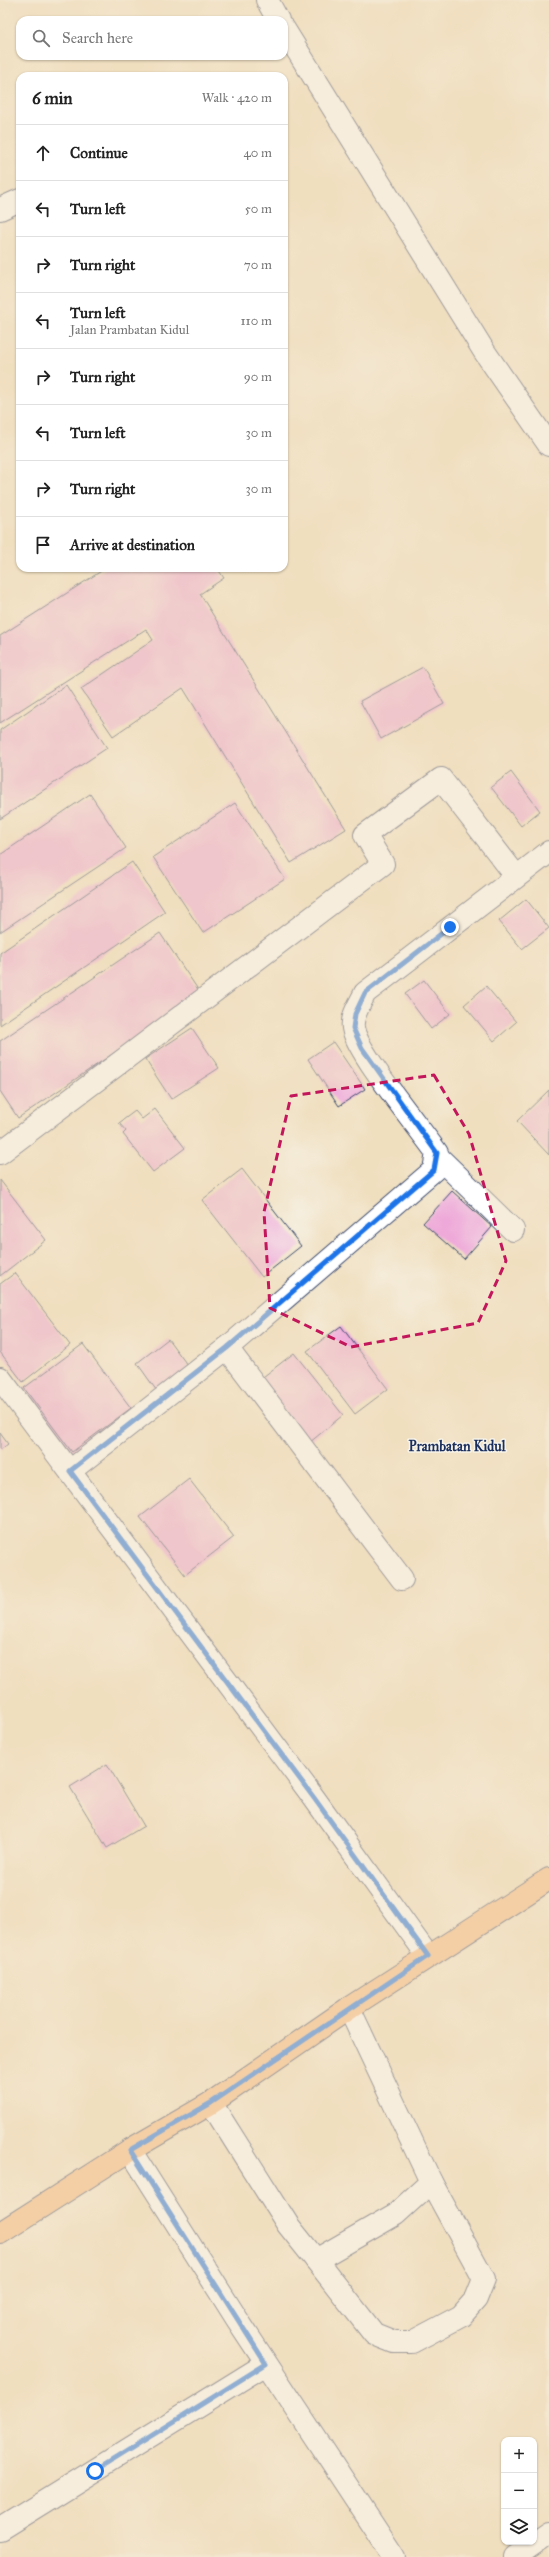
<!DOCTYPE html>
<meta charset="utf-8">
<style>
body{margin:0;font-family:"IM FELL Great Primer",serif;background:#f2f2f2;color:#222}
.controls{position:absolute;right:12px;bottom:12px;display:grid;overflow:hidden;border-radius:8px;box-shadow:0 1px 3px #0004}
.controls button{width:36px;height:36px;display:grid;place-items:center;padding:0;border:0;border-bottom:1px solid #e0e0e0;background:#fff;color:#222;font:20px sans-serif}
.stop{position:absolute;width:12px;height:12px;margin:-9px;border:3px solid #1a73e8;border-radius:50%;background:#fff}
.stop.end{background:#1a73e8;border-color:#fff;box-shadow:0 1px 4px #0008}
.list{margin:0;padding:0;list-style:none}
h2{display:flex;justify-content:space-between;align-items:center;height:52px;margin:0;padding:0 16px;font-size:17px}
h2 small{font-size:13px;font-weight:400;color:#767676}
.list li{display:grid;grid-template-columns:26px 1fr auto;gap:12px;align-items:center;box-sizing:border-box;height:56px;padding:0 16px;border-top:1px solid #e0e0e0}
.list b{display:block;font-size:15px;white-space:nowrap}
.list p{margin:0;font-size:13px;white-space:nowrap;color:#767676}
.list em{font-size:13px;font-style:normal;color:#767676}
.icon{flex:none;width:22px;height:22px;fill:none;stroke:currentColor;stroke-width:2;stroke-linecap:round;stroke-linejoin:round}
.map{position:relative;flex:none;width:549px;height:2557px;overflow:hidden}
.search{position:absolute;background:#fff;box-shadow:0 1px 3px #0004;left:16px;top:16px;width:272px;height:44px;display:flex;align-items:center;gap:10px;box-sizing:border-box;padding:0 14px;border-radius:12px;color:#767676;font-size:15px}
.panel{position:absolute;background:#fff;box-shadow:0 1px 3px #0004;left:16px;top:72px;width:272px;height:500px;border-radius:12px}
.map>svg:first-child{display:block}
.building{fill:#eea8d9}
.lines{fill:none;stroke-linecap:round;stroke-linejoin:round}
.minor-casing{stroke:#3b496d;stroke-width:24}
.major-casing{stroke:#3b496d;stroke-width:24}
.minor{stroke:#fff;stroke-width:22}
.major{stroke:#f8bd88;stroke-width:22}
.route{stroke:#1a73e8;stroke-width:5}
.marked{fill:none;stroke:#c2185b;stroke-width:3;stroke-dasharray:8 5;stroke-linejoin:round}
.labels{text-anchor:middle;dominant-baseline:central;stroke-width:3;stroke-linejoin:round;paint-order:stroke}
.quarter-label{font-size:14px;font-weight:bold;fill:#1b2f5e;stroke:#f7f3e8}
</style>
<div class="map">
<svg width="549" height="2557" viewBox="0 0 549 2557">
<rect width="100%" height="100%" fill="#f7f3e8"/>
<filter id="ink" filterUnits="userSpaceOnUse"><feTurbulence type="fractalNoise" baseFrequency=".025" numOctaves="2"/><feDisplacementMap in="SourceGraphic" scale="8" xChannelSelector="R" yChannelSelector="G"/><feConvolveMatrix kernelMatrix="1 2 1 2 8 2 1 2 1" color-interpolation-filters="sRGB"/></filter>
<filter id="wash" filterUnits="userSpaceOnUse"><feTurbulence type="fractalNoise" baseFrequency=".012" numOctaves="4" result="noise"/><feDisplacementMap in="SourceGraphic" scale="16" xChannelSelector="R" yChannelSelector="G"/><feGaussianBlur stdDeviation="0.9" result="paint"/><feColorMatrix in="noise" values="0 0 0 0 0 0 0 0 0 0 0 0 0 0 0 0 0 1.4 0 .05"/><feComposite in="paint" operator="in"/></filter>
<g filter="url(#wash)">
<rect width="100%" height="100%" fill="#f0dfbf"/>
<g id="blocks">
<g class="building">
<polygon points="106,568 217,568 224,578 200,594 346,829 291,863 183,688 113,736 81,689 153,640 146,629 0,723 0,636"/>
<polygon points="423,667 444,704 381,739 360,701"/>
<polygon points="66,685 107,748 0,819 0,730"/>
<polygon points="511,772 540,811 521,826 491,787"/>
<polygon points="90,794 126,848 0,932 0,855"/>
<polygon points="235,803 285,879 203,933 153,857"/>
<polygon points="132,862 165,912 0,1025 0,953"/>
<polygon points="526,899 549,928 522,949 499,921"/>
<polygon points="160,933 201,994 18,1118 0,1091 0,1041"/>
<polygon points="424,980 450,1014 431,1029 405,994"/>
<polygon points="486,986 516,1022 494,1041 464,1005"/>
<polygon points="192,1028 219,1068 171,1099 145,1059"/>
<polygon points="333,1042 365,1089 339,1106 308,1059"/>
<polygon points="549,1090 549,1155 517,1121"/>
<polygon points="155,1109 185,1148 153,1172 123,1134 126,1131 119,1123 135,1111 142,1119"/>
<polygon points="242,1169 301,1246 262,1277 202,1200"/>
<polygon points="0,1180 46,1240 0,1276"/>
<polygon points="452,1191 492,1227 464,1259 423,1223"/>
<polygon points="15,1273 70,1345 23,1382 0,1352 0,1284"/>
<polygon points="341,1326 388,1389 355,1414 307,1351"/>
<polygon points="168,1339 191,1370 159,1394 137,1363"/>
<polygon points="83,1344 131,1408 72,1452 24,1388"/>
<polygon points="294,1353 343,1415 309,1443 259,1380"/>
<polygon points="0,1433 8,1444 0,1450"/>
<polygon points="189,1479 234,1537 185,1575 140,1517"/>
<polygon points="107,1764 144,1826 107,1848 70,1787"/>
</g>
</g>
</g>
<g filter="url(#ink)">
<use href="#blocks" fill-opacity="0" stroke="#3b496d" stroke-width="1"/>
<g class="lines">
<g class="minor-casing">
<g id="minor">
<polyline points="267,0 278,20"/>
<polyline points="284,29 484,351 549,445"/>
<polyline points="0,209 20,200"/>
<polyline points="0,1153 383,864 365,835 441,779 516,876"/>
<polyline points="437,1156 513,1230"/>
<polyline points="227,1348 402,1579"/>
<polyline points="0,1378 314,1798 428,1956"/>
<path d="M70 1471 227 1348 434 1170 437 1153C420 1128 357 1053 353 1028 351 1016 360 1004 365 993L549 852"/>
<polyline points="211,2103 288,2225 316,2260 396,2214 431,2182 349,2008"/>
<polyline points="130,2150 237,2319 394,2557"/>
<polyline points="316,2260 374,2334 394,2342 412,2342 461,2316 476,2299 484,2279 431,2182"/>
<polyline points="0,2529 266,2364"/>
<polyline points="515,2557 549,2533"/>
</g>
</g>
<g class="major-casing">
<polyline id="major" points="0,2233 130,2150 211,2103 349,2008 549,1879"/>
</g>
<use href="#minor" class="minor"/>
<use href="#major" class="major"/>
</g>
</g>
<g class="lines" filter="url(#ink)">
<polyline class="route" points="95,2471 266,2364 130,2150 211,2103 428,1956 314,1798 70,1471 227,1348 434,1170 437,1153 362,1048 353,1028 355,1014 365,993 450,927"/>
</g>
<path d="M0 0H549V2557H0ZM434 1075 469 1134 506 1261 478 1323 351 1347 270 1308 264 1212 291 1096Z" fill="#f0dfbf" fill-opacity=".55" fill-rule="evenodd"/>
<path class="marked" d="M434 1075 469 1134 506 1261 478 1323 351 1347 270 1308 264 1212 291 1096Z"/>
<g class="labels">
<g class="quarter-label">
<text x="457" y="1446">Prambatan Kidul</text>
</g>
</g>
</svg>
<div class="controls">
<button>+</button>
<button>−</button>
<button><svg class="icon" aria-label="layers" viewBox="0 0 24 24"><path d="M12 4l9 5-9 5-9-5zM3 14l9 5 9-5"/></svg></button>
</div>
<div class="stop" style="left:95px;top:2471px"></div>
<div class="stop end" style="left:450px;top:927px"></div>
<div class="search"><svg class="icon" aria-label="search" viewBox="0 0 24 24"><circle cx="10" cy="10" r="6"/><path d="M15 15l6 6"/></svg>Search here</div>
<section class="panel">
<h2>6 min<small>Walk · 420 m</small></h2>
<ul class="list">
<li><svg class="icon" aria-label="ahead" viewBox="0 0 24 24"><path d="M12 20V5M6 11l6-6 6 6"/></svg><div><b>Continue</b></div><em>40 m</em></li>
<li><svg class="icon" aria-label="left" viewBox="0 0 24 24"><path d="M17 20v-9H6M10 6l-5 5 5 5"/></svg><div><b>Turn left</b></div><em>50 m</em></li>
<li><svg class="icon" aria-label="right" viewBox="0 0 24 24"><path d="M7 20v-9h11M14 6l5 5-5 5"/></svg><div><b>Turn right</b></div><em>70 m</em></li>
<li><svg class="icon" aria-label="left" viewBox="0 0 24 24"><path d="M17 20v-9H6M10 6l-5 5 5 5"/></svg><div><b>Turn left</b><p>Jalan Prambatan Kidul</p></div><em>110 m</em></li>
<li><svg class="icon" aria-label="right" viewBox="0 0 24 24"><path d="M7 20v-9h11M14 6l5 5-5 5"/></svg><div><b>Turn right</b></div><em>90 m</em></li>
<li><svg class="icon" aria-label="left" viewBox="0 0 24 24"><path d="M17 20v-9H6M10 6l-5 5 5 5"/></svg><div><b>Turn left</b></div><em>30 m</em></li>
<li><svg class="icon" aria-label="right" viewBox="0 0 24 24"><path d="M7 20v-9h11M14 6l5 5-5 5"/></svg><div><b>Turn right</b></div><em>30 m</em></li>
<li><svg class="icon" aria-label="arrive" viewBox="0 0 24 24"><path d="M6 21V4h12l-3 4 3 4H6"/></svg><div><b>Arrive at destination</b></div></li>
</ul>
</section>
</div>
